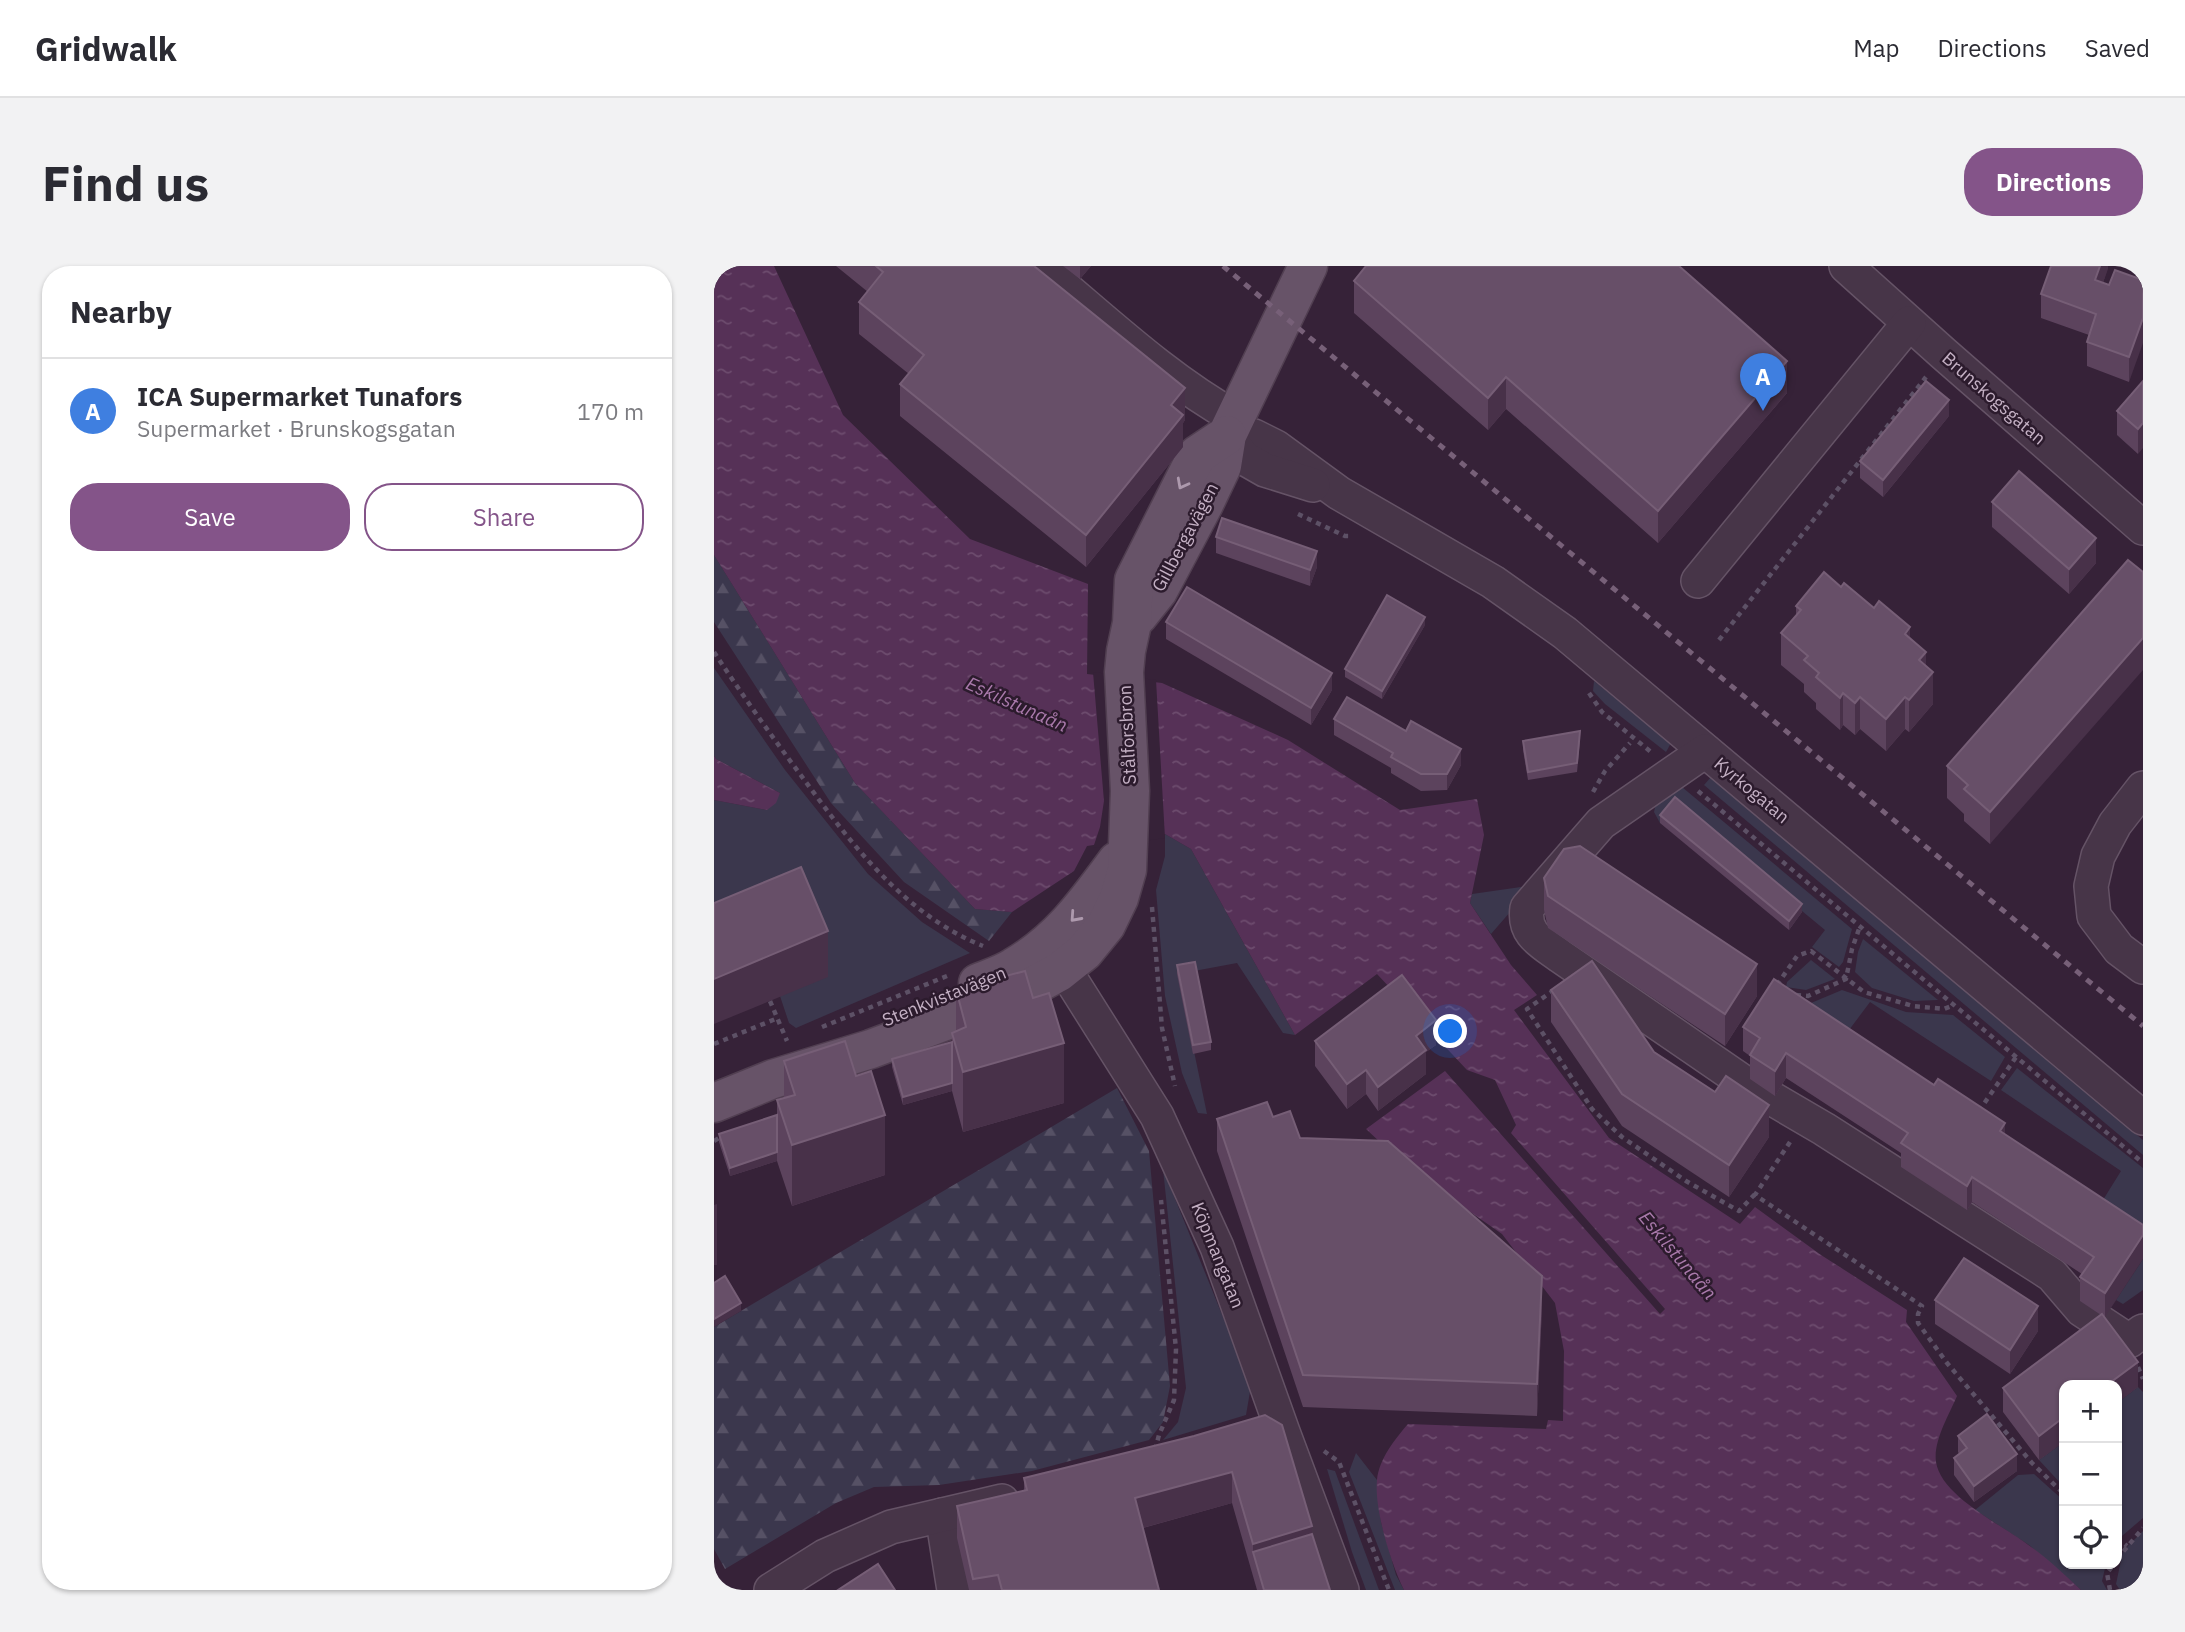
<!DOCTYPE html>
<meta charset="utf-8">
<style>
body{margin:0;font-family:"IBM Plex Sans",sans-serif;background:#f2f2f3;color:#2b2b33}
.controls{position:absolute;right:21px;bottom:21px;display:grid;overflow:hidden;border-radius:14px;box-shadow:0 2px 5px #0004}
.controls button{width:63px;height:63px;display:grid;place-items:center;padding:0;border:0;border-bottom:2px solid #e1e1e2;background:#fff;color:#2b2b33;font:35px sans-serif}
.you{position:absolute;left:737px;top:766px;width:24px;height:24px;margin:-18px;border:5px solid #fff;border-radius:50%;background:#1a73e8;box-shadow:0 0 0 10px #1a73e833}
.badge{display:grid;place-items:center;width:46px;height:46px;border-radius:50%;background:#845489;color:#fff;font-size:23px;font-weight:700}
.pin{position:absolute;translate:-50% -58px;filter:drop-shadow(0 2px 4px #0008)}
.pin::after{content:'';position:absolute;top:37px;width:24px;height:21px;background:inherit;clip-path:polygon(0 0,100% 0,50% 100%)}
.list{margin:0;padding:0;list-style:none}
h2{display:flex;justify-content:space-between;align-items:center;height:91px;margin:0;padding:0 28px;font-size:30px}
h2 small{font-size:23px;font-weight:400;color:#7c7c81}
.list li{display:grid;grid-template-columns:46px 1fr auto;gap:21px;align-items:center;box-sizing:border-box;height:105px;padding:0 28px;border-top:2px solid #e1e1e2}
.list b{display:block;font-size:26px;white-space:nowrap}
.list p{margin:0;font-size:23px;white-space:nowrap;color:#7c7c81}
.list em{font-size:23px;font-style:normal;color:#7c7c81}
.actions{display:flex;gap:14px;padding:21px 28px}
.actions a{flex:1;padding:16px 0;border:2px solid #845489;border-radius:28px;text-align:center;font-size:24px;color:#845489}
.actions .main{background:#845489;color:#fff}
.icon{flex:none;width:38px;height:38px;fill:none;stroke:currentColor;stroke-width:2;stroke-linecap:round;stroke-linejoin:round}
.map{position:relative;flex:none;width:1429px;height:1324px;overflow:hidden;border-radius:28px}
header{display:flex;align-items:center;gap:42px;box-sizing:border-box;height:98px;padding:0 35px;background:#fff;border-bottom:2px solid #e1e1e2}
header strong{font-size:33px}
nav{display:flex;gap:38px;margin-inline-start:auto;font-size:24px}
.intro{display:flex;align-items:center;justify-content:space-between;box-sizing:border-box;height:168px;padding:0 42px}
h1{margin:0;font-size:49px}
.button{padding:18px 32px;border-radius:28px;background:#845489;color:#fff;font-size:24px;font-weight:700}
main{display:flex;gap:42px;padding:0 42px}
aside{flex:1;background:#fff;border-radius:28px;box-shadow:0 2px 5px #0004}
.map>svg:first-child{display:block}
.grass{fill:#3b374d}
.forest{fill:url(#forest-firs)}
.water{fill:url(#water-ripples)}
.pier{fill:#362238}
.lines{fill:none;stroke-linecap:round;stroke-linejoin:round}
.minor-casing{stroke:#655366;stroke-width:36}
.major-casing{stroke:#513f51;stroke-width:41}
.path{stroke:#5d5166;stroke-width:4.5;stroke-dasharray:5 5;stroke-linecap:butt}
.minor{stroke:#473548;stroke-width:33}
.major{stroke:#675368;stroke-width:38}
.rail{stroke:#776078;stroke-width:5;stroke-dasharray:7 7;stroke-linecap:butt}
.wall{fill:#5c435d}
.shaded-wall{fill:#483149}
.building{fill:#674f68;stroke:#765e76;stroke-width:2}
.oneway{stroke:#ad99ad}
.labels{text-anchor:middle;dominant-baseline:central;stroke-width:5;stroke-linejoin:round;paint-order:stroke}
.street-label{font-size:18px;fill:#c4b0c4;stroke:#2c1b2d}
.water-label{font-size:19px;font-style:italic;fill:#a979ab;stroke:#2c1b2d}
</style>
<header>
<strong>Gridwalk</strong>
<nav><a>Map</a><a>Directions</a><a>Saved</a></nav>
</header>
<div class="intro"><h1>Find us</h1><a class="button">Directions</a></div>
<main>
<aside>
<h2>Nearby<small></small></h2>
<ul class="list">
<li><span class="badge" style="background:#3f7fe0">A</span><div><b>ICA Supermarket Tunafors</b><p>Supermarket · Brunskogsgatan</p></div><em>170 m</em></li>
</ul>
<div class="actions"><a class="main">Save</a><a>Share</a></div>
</aside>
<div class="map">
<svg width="1429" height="1324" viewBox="0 0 1429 1324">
<defs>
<pattern id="forest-firs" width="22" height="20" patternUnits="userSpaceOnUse" patternTransform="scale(1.75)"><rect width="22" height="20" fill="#3b374d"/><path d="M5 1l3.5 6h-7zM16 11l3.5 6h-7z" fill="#565165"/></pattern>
<pattern id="water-ripples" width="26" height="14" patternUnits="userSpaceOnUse" patternTransform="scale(1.75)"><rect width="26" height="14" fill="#563157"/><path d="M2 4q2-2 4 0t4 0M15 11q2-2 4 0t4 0" fill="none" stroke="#6d4c6e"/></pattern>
</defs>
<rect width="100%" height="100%" fill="#362238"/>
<g class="grass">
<polygon points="0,402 71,504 154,608 208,656 256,687 82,762 75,757 66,730 0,641 0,534 53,544 66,527 2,493 0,490"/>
<polygon points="880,415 957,477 952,486 891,438 879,425"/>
<polygon points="997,511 1429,874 1429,889 990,519"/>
<polygon points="968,521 1138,663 1129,696 1125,701 1098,681 1111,664 961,540 946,557 940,546 942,537"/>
<polygon points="451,568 477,583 581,769 569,767 523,697 464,708 493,848 484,847 468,807 451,730 442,624 451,590"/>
<polygon points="863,569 777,668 756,637 758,628 814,620"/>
<polygon points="1149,673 1224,734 1200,735 1158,722 1141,706 1144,686"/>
<polygon points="1097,694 1121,713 1092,724 1072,721 1073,716"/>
<polygon points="1128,724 1192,746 1239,749 1291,791 1277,815 1156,736 1135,764 1067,731 1097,737"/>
<polygon points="1303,802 1429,902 1429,983 1389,934 1407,905 1287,824"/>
<polygon points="449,903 537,1120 532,1149 449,1174 464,1156 472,1122"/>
<polygon points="1429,993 1429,1024 1409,1038 1402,1034"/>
<polygon points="1424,1121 1429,1126 1429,1252 1408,1270 1403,1266 1403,1137"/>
<polygon points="1350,1176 1350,1221 1325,1194"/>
<polygon points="642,1187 663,1214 667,1256 682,1309 690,1324 681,1324 635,1206"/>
<polygon points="613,1203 621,1205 665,1324 652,1324 638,1286"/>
<polygon points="1320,1208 1350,1235 1350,1298 1392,1298 1388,1315 1393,1324 1367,1324 1315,1279 1261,1244 1304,1209"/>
<polygon points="1429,1265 1429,1324 1406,1324 1402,1318 1409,1285"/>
</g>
<g class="forest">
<polygon points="0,289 141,517 261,643 298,646 275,675 190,616 117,537 0,356"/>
<polygon points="403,822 435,885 456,1120 449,1156 435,1174 318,1205 225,1219 160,1221 122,1237 11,1303 0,1283 0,1061"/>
</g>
<g class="water">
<path d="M0 0H60L129 149 256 273 374 318 373 408 448 417 574 474 686 544 763 533 770 569 756 637 797 699 823 729 800 744 895 872 1026 958 1041 941 1107 989 1193 1044 1192 1056 1243 1130C1235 1149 1219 1175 1222 1196 1227 1230 1288 1259 1313 1278 1332 1291 1350 1308 1367 1324H690C677 1298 660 1243 663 1214 665 1193 681 1173 694 1158L832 1163 834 1154 849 1155 850 1085 841 1037 788 968 696 904 652 863 731 805 946 1048 951 1043 797 867 802 859 781 814 753 804 663 708 581 769 477 583 451 568 373 580 360 605 298 646 261 643 141 517 0 289Z"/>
<polygon points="0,490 2,493 66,527 62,537 53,544 0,534"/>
</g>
<polygon class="pier" points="379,406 442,414 451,572 379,582 386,561 390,535"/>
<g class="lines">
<g class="minor-casing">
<g id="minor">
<path d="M325 0C388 52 450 112 522 152"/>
<polyline points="1132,0 1230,88 1429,262"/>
<polyline points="513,169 540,170 562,181 625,227 779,316 851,367 1429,852"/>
<polyline points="513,169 530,192 551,204 599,219"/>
<polyline points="984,315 1195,57"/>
<path d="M991 485 887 557 813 642C809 668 827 676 846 690L1028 815 1110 863 1338 1009 1368 1044 1415 1075 1429 1065"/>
<polyline points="1429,522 1401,558 1384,590 1377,620 1380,650 1405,683 1429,701"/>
<polyline points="337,682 443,850 503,981 569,1166 628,1324"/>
<polyline points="228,1249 240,1324"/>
<polyline points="57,1324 111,1290 177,1261 288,1235"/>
</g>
</g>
<g class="major-casing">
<g id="major">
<polyline points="424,350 444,325 490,238 508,200 513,169 594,0"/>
<path d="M264 717C276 712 289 708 300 701 346 674 372 637 403 595"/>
<polyline points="0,837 59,813 157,783 308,726 345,706 370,686 392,659 405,632 413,604 416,525 410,406 412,385 418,357 420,314 483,189 513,169"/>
</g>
</g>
<g class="path">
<polyline points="584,248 631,270 637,270"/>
<polyline points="1005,374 1212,111"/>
<path d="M0 386C27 427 56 468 86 508 135 575 189 648 269 680"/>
<polyline points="875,427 888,446 937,486"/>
<polyline points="984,525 1429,897"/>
<polyline points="879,526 891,505 916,477"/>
<polyline points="438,641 448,762 461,820"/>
<polyline points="1063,719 1083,690 1097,685 1150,726 1199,740 1230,743 1240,739"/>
<polyline points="840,724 813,743 878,843 908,871 972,915 1025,945 1041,928"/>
<polyline points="1082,729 1094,730 1132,713 1138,683 1146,660"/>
<polyline points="56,735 73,775"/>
<polyline points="108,761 233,710"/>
<polyline points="0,778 64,752"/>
<polyline points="1265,845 1302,791"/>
<polyline points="0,875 10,869"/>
<polyline points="1076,876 1041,929 1208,1040 1204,1048 1204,1057 1233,1097 1318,1197 1350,1228"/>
<polyline points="1424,1101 1429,1113"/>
<polyline points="441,1184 445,1169 460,1134 462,1083 447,934"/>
<polyline points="610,1185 625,1196 675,1324"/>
<polyline points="1403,1272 1413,1280"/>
<polyline points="1403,1293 1429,1262"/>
<polyline points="1396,1324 1393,1307 1400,1298"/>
</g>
<use href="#minor" class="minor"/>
<use href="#major" class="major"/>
<polyline class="rail" points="509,0 1429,760"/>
</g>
<g class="wall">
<polygon points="122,0 320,0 471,154 469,157 469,181 372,301 186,150 186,118 195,108 145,68 145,36 154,26"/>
<polygon points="349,0 377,0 366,13"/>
<polygon points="1394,0 1389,17 1395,19 1429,14 1415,116 1373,100 1373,76 1375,69 1327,52 1327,28"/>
<polygon points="640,15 1073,127 944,277 792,143 774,164 640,47"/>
<polygon points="1429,115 1424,188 1403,169 1403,145"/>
<polygon points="1235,150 1169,231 1146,212 1146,195"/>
<polygon points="1278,236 1382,297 1355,328 1278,261"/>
<polygon points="502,271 603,301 596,320 502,287"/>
<polygon points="1429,306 1276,578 1250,555 1250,548 1233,532 1233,500"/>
<polygon points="1127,321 1160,342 1196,373 1212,400 1219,438 1195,466 1191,463 1172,485 1146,463 1141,469 1129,459 1126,464 1102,443 1102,437 1090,426 1090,418 1067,399 1067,367 1082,351 1082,340"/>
<polygon points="452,356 618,424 597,459 452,373"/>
<polygon points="711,359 668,433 631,411 631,403"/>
<polygon points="620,453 747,499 733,524 707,525 677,507 677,502 620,469"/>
<polygon points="866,474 863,506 814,514 809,484 809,475"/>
<polygon points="946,549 1088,646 1075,664 946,557"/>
<polygon points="830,612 1043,730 1011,780 834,662 830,644"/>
<polygon points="463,699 497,776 497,784 479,788 463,708"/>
<polygon points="242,723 350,837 249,866 238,825 189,839 178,801 178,793 238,776 238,767 242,765"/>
<polygon points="837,724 940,786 1055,871 1015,931 908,860 837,756"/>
<polygon points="1029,761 1291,868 1429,959 1391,1051 1424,1121 1325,1194 1289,1146 1289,1122 1387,1049 1366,1035 1366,1011 1368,1008 1258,936 1253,944 1187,901 1187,887 1072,812 1061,830 1036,813 1036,790 1029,785"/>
<polygon points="601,775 722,779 712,786 712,808 664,845 652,828 633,843 601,800"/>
<polygon points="70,795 171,909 78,940 63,895 16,910 5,876 5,868 63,849 63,834 70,832"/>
<polygon points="559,851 586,872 828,1042 823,1150 589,1141 503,885 503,853"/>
<polygon points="1221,1034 1324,1065 1296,1108 1221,1058"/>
<polygon points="480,1170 598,1268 616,1324 543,1324 518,1237 429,1262 445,1324 255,1324 243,1272 243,1240 310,1225 310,1212"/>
<polygon points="1244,1170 1303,1205 1260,1236 1240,1209 1240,1192 1245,1188 1244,1186"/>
</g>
<g class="shaded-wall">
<polygon points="366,0 377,0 366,13"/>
<polygon points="1386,0 1394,0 1394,3 1381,39 1381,14"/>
<polygon points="1429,52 1429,77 1415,116 1415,91"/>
<polygon points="1073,95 1073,127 944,277 944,245"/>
<polygon points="792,111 792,143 774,164 774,132"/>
<polygon points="471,122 471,154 469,157 469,181 372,301 372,269 457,139"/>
<polygon points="1235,134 1235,150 1169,231 1169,214"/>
<polygon points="1429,157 1429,182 1424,188 1424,163"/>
<polygon points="1382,272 1382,297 1355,328 1355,303"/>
<polygon points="603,285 603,301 596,320 596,304"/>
<polygon points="711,351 711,359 668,433 668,425"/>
<polygon points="1196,361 1196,393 1191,368"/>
<polygon points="1429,372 1429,404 1276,578 1276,546"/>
<polygon points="1212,386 1212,415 1219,406 1219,438 1195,466 1195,434 1205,394"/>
<polygon points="618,407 618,424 597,459 597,442"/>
<polygon points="1129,427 1129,459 1126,464 1126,432"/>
<polygon points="1146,431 1146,463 1141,469 1141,437"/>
<polygon points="1191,431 1191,463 1172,485 1172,453"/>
<polygon points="747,483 747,499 733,524 733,508"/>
<polygon points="1088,638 1088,646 1075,664 1075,655"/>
<polygon points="114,665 114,711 0,758 0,713"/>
<polygon points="1043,698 1043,730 1011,780 1011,748"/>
<polygon points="722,754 722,779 712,786 712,808 664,845 664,821 702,770"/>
<polygon points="350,777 350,837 249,866 249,806"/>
<polygon points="1072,787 1072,812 1061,830 1061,805"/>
<polygon points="652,804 652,828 633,843 633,818"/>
<polygon points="238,817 238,825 189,839 189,831"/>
<polygon points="1055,839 1055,871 1015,931 1015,899"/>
<polygon points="171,849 171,909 78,940 78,879"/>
<polygon points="1291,857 1291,881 1286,865"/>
<polygon points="63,886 63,895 16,910 16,902"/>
<polygon points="1258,911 1258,936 1253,944 1253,920"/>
<polygon points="3,938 3,999 0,999 0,939"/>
<polygon points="1429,969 1429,993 1391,1051 1391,1027"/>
<polygon points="828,1010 828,1042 823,1150 823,1118"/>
<polygon points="27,1037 27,1045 0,1061 0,1053"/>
<polygon points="1324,1040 1324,1065 1296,1108 1296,1084"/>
<polygon points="1424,1096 1424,1121 1403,1137 1403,1119 1393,1119"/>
<polygon points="1350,1151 1350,1176 1325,1194 1325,1170"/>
<polygon points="1303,1188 1303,1205 1260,1236 1260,1220"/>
<polygon points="518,1206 518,1237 421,1264 421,1232"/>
<polygon points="598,1260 598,1292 539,1286 539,1278"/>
</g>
<g class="building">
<polygon points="162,0 320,0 471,122 457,139 469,149 372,269 186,118 210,89 145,36 169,6"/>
<polygon points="652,0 965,0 1073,95 944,245 792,111 774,132 640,15"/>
<polygon points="1337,0 1386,0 1381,14 1395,19 1401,4 1429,14 1429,52 1415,91 1373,76 1382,48 1327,28"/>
<polygon points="1212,115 1235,134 1169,214 1146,195"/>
<polygon points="1429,115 1429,157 1424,163 1403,145"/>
<polygon points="1305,205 1382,272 1355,303 1278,236"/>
<polygon points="508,252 603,285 596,304 502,271"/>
<polygon points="1414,294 1429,306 1429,372 1276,546 1250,523 1254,519 1233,500"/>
<polygon points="1110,306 1127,321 1130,317 1160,342 1165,335 1196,361 1191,368 1212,386 1205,394 1219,406 1195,434 1191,431 1172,453 1146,431 1141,437 1129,427 1126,432 1102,411 1105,407 1090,394 1094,390 1067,367 1087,344 1082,340"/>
<polygon points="473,321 618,407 597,442 452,356"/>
<polygon points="673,329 711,351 668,425 631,403"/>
<polygon points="633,431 692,465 697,455 747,483 733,508 707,508 677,491 679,487 620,453"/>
<polygon points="866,465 863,497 814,506 809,475"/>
<polygon points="961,531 1088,638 1075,655 946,549"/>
<polygon points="866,580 1043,698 1011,748 834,630 830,612 850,583"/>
<polygon points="87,601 114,665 0,713 0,637"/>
<polygon points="878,695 940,786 1001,826 1012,810 1055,839 1015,899 908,828 837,724"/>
<polygon points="481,696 497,776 479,779 463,699"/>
<polygon points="311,705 319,732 335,727 350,777 249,806 238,767 252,761 242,723"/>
<polygon points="688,709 722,754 702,770 712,784 664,821 652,804 633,818 601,775"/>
<polygon points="1060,713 1220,819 1224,813 1291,857 1286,865 1429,959 1429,969 1391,1027 1366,1011 1380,991 1258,911 1253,920 1187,877 1194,867 1072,787 1061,805 1036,789 1046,772 1029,761"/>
<polygon points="131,775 142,810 157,805 171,849 78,879 63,834 81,829 70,795"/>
<polygon points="238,776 238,817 189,831 178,793"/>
<polygon points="553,836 559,851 576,845 586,872 674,875 828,1010 823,1118 589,1109 503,853"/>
<polygon points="63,849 63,886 16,902 5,868"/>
<polygon points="1250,992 1324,1040 1296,1084 1221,1034"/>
<polygon points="11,1010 27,1037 0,1053 0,1017"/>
<polygon points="1388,1048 1424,1096 1393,1119 1350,1119 1350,1151 1325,1170 1289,1122"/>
<polygon points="1273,1148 1303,1188 1260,1220 1240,1192 1253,1182 1244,1170"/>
<polygon points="551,1149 568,1159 598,1260 539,1278 518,1206 421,1232 445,1324 288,1324 284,1309 259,1313 243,1240 313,1224 310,1212 480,1170"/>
<polygon points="598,1268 616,1324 550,1324 539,1286"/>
<polygon points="164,1298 181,1324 124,1324"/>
</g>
<defs><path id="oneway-chevron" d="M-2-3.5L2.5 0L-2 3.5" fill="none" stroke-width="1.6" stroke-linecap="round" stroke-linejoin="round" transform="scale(1.75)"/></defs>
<g class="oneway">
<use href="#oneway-chevron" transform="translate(468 218) rotate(118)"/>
<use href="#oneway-chevron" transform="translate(361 651) rotate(132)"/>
</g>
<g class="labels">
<g class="street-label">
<text transform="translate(1280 132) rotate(41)">Brunskogsgatan</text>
<text transform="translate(471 271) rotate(-62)">Gillbergavägen</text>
<text transform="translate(413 469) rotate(-93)">Stålforsbron</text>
<text transform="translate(1038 524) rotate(40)">Kyrkogatan</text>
<text transform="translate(230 730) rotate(-22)">Stenkvistavägen</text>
<text transform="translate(504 989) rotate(68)">Köpmangatan</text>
</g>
<g class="water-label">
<text transform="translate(303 438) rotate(24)">Eskilstunaån</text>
<text transform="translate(964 989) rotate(50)">Eskilstunaån</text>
</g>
</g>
</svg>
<div class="controls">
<button>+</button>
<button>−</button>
<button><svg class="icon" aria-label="locate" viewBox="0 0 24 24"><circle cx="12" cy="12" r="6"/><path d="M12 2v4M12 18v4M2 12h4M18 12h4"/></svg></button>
</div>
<div class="you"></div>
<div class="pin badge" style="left:1049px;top:145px;background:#3f7fe0">A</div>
</div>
</main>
